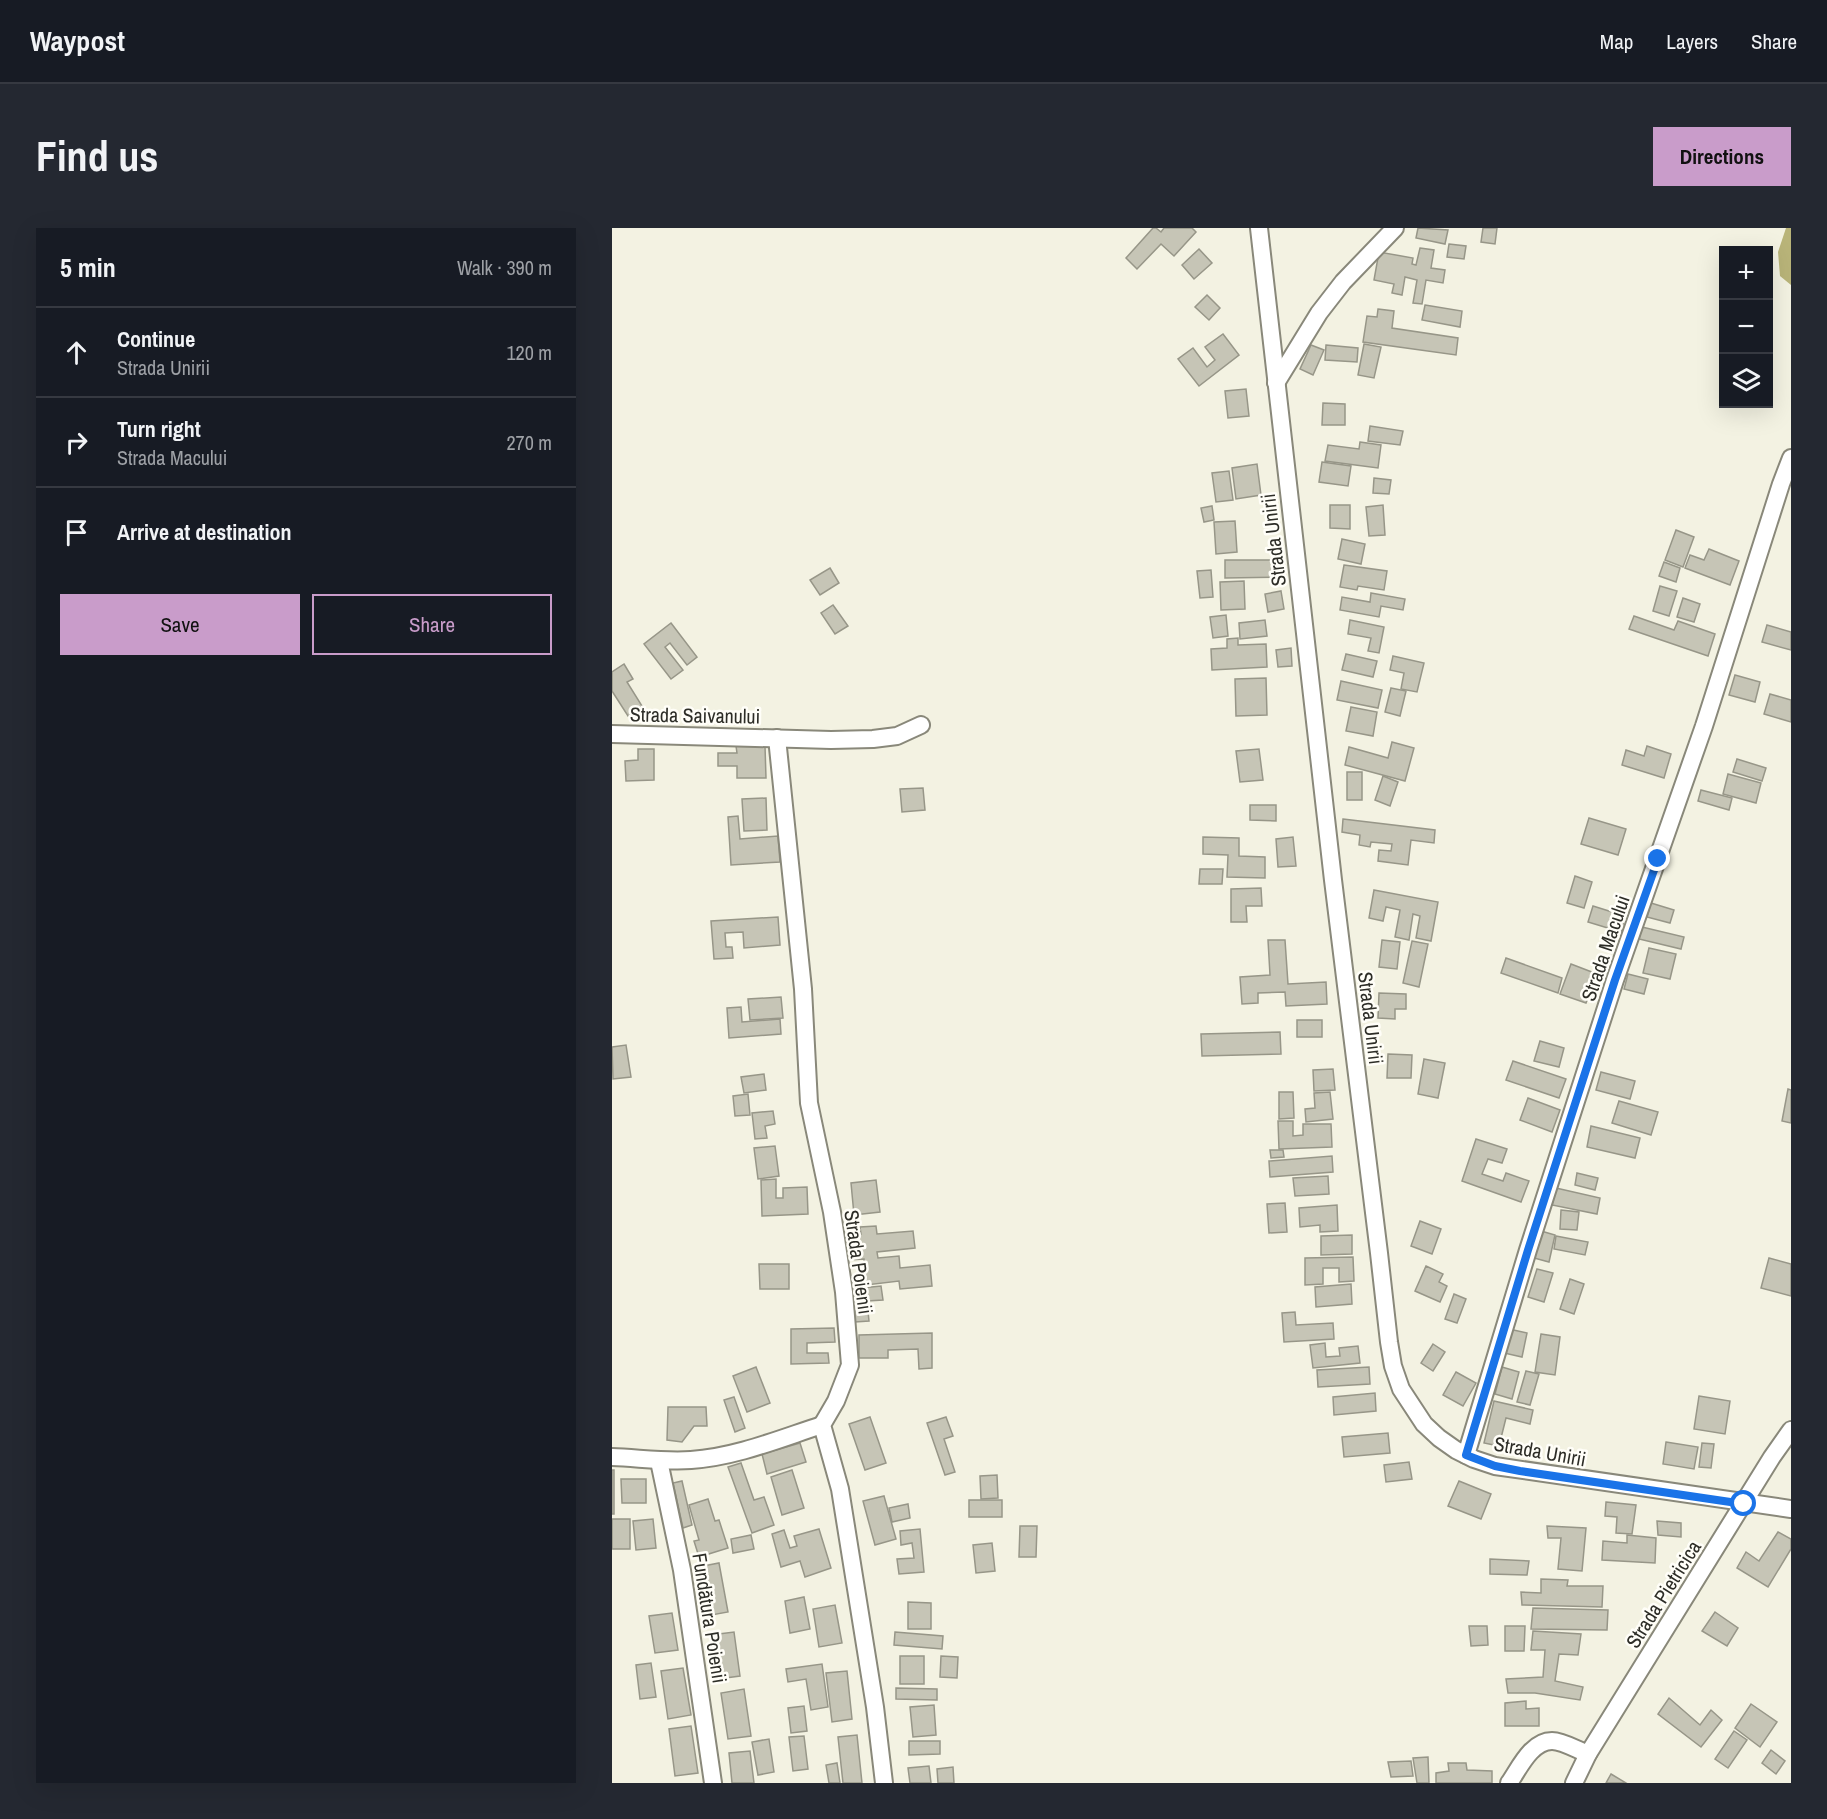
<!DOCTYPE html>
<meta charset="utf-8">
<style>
body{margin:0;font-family:"Archivo Narrow",sans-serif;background:#242831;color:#f1f3f6}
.controls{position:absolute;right:18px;top:18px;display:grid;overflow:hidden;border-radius:0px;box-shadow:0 6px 24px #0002}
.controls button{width:54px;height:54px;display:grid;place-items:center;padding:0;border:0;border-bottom:2px solid #363941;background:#171b24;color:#f1f3f6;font:30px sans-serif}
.stop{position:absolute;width:18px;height:18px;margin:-14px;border:4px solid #1a73e8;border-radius:50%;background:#fff}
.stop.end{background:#1a73e8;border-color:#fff;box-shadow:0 2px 6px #0008}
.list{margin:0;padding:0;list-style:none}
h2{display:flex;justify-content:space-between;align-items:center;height:78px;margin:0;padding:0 24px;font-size:26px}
h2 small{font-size:20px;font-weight:400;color:#9ea1a6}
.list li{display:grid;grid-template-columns:39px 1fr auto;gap:18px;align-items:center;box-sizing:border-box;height:90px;padding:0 24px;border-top:2px solid #363941}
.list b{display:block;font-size:22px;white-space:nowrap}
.list p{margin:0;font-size:20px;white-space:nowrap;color:#9ea1a6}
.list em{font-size:20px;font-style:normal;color:#9ea1a6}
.actions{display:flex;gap:12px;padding:18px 24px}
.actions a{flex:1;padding:14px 0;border:2px solid #c99cca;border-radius:0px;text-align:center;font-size:21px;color:#c99cca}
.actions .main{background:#c99cca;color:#111}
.icon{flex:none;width:33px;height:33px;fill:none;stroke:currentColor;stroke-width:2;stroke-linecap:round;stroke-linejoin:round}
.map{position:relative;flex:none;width:1179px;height:1555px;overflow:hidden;border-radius:0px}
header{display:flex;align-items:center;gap:36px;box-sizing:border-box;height:84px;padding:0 30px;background:#171b24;border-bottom:2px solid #363941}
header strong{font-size:28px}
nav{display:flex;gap:33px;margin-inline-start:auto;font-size:21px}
.intro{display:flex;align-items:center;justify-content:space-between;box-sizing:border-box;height:144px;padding:0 36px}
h1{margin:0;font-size:42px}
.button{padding:15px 27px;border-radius:0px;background:#c99cca;color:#111;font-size:21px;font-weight:700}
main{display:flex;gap:36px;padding:0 36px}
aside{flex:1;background:#171b24;border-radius:0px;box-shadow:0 6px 24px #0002}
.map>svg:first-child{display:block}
.forest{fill:#b9b479}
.building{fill:#c6c5b6;stroke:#979688;stroke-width:1.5}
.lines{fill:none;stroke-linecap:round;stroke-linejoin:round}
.minor-casing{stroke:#89887a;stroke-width:20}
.minor{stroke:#fff;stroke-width:16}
.route{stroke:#1a73e8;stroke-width:8}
.labels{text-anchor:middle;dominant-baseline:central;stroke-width:5;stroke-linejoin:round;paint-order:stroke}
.street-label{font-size:20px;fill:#2d2d27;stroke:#fffef8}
</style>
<header>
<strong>Waypost</strong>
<nav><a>Map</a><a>Layers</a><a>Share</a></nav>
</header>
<div class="intro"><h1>Find us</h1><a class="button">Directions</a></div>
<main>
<aside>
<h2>5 min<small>Walk · 390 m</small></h2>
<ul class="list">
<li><svg class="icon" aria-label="ahead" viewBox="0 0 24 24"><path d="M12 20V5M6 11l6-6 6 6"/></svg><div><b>Continue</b><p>Strada Unirii</p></div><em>120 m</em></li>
<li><svg class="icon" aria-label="right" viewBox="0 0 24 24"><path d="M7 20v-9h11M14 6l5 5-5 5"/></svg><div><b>Turn right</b><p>Strada Macului</p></div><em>270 m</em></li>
<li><svg class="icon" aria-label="arrive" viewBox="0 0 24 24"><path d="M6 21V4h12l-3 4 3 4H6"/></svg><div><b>Arrive at destination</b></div></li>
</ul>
<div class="actions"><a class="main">Save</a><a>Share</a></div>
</aside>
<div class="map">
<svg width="1179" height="1555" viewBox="0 0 1179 1555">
<rect width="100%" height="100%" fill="#f3f2e2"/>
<polygon class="forest" points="1174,0 1179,0 1179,57 1168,48 1166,24"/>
<g class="building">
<polygon points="541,0 544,0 549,4 552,0 580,0 584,4 562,28 549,16 525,41 514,30"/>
<polygon points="806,0 836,2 833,16 804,10"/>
<polygon points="871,0 885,0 883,16 869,14"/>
<polygon points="837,16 854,18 852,31 835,29"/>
<polygon points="808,20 822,22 819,40 833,42 831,55 814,52 810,76 801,75 805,52 793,49 790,67 780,65 782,56 762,52 767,24 801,30 800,36 804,37"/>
<polygon points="587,21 600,35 582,51 570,37"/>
<polygon points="595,67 608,80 597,92 583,79"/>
<polygon points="813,77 850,83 848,99 810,92"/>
<polygon points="766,81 782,83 780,100 846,110 844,127 751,114 755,88 765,89"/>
<polygon points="611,106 627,127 587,158 566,131 581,120 595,139 603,132 593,119"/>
<polygon points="752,116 769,119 762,150 746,147"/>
<polygon points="699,117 712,122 701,147 688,141"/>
<polygon points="714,117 746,120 745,134 713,132"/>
<polygon points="634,161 637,188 616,190 613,163"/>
<polygon points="711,175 733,176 733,197 710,197"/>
<polygon points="758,198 791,203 788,217 756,213"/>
<polygon points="748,214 769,217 766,240 713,233 716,217 747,221"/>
<polygon points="710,234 739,238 736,258 707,254"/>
<polygon points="645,236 649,267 624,271 620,240"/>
<polygon points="617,243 621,272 604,274 600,245"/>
<polygon points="762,250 779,252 777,266 761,265"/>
<polygon points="718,277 738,277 738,301 718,300"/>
<polygon points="771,277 773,307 757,308 754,279"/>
<polygon points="600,278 602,292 592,294 589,280"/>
<polygon points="623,293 625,324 604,326 602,294"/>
<polygon points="1064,302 1082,309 1071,339 1053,332"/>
<polygon points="730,311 753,316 749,336 726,331"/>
<polygon points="1097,321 1127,333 1118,357 1073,340 1078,327 1092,332"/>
<polygon points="613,332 667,332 667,349 613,350"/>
<polygon points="1052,334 1068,340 1064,354 1047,348"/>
<polygon points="732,337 775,343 772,362 746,358 745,362 728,359"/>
<polygon points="218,340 227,355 208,367 198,352"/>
<polygon points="599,342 601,369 588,370 585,343"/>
<polygon points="632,353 633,381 609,382 608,354"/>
<polygon points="1048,358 1065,363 1057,388 1041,383"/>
<polygon points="669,363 672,381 656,384 653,366"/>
<polygon points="759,365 793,371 791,382 769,378 767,389 728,382 730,369 758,374"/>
<polygon points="1071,370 1088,376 1082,394 1065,389"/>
<polygon points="221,377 236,398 223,406 209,385"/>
<polygon points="614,387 616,408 601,410 598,389"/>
<polygon points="1022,388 1062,402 1066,393 1103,406 1096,428 1017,401"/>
<polygon points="653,392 655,408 628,411 627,395"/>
<polygon points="738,392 772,399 767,425 756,423 759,410 736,406"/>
<polygon points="59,395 85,429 75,437 58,415 53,419 71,442 59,451 32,416"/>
<polygon points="1155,397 1179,404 1179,422 1150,414"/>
<polygon points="626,410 626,417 654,416 655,439 600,442 599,421 615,420 615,411"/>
<polygon points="679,420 680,438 666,439 664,422"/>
<polygon points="734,426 765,433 761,449 730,442"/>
<polygon points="781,428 812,435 805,464 789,461 792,445 778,442"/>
<polygon points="12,436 21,451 15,454 30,478 16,488 0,463 0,444"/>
<polygon points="1123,447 1148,454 1143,474 1117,467"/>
<polygon points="654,450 655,487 624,488 623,451"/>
<polygon points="729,453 770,462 766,480 725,472"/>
<polygon points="779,460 794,463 788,488 773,484"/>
<polygon points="1158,466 1179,472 1179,494 1152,486"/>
<polygon points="739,479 765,484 761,508 734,503"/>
<polygon points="780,514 802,520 793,553 733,537 737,519 776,530"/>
<polygon points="124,518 153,518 154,550 125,550 125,538 106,538 106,525 125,525"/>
<polygon points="1035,518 1059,526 1052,550 1010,537 1014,522 1032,528"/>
<polygon points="26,521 42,521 42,552 14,553 13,533 26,532"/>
<polygon points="647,521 651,552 628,554 624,523"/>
<polygon points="1125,531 1154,540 1150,553 1121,544"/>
<rect x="735" y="544" width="15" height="28"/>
<polygon points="1116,546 1149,555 1144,575 1111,566"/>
<polygon points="771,548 786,554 778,578 763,572"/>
<polygon points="311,560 313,582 290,584 288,561"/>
<polygon points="1089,562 1120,570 1117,582 1086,573"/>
<polygon points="154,570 155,602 132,603 130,571"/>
<polygon points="638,577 664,577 664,593 638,592"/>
<polygon points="126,588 128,611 166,608 168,634 119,637 116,589"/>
<polygon points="977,590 1014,601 1006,627 969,616"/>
<polygon points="731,591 823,602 822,615 799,612 796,637 766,633 767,622 779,623 780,616 759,614 758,619 747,617 748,607 730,604"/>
<polygon points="591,609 627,610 627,628 653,629 653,650 615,649 616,627 591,626"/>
<polygon points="681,609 684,638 666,639 664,611"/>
<polygon points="588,641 611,641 610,656 587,656"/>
<polygon points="963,648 980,654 972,680 955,675"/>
<polygon points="649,660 650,678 634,678 635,694 619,694 619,661"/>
<polygon points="762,662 826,674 819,713 804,710 808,688 801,686 797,712 783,709 788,682 774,679 771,693 757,690"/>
<polygon points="1039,675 1062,682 1058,695 1035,689"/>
<polygon points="981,678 1013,688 1009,704 976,694"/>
<polygon points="166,689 168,717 132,720 131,704 113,705 114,719 120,719 121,730 102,731 99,693"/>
<polygon points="1030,699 1072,709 1069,721 1027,711"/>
<polygon points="656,712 673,712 676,756 714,754 715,776 674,778 673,764 646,765 646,775 630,776 628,749 658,747"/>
<polygon points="770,712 788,714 785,741 767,739"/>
<polygon points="800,713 816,716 807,759 791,755"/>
<polygon points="1037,720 1064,726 1058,751 1031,745"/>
<polygon points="894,730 950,750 946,765 889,745"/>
<polygon points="959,736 985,746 974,775 948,766"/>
<polygon points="1016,746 1036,751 1032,766 1012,761"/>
<polygon points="767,765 794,766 794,781 783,781 783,791 766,790"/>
<polygon points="169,769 171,790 138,792 136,771"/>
<polygon points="129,779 130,794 168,791 169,806 117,810 115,780"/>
<rect x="685" y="792" width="25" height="17"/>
<polygon points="668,804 669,826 590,828 589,806"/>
<polygon points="928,813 952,820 947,839 922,833"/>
<polygon points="14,817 19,849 1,851 0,819"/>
<polygon points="776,826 800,827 799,850 775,850"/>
<polygon points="812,831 833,835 826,870 806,866"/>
<polygon points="901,833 954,851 947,870 894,852"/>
<polygon points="721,841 723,862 702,863 701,842"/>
<polygon points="989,844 1023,853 1018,871 984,862"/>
<polygon points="152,846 154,862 132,865 129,849"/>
<polygon points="1176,861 1179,862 1179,895 1170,893"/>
<polygon points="667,864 681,864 682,890 667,891"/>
<polygon points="718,864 721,891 694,894 693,881 703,880 702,865"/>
<polygon points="136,866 138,887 123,888 121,868"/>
<polygon points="916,870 948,882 940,904 908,892"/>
<polygon points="1007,873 1046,884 1039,907 1000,895"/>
<polygon points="161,883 163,896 153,898 155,910 143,911 140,885"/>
<polygon points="666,893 681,893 681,908 691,907 691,896 719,896 720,919 667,921"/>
<polygon points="979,898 1028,910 1023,930 975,919"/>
<polygon points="864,911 895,921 890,935 876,931 870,946 891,953 894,945 917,953 909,974 850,953"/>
<polygon points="163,918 167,948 146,951 142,920"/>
<polygon points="658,922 671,922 672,929 659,930"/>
<polygon points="720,928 721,944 658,949 657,933"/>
<polygon points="965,945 986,950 983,962 963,957"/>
<polygon points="716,948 717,966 683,968 681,950"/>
<polygon points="164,951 164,970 171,970 171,960 195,959 196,986 150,988 149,952"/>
<polygon points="264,952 268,984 242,987 239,955"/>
<polygon points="944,960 988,970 985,986 940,977"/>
<polygon points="673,975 675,1004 657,1005 655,976"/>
<polygon points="725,977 726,1003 708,1004 708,997 688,999 687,980"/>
<polygon points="949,982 967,984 965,1002 948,1001"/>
<polygon points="808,993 829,1001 820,1026 799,1018"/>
<polygon points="264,998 265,1006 301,1003 303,1020 265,1024 266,1030 287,1028 288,1040 318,1037 320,1058 288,1061 287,1053 254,1057 252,1031 237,1032 235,1007 249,1006 248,999"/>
<polygon points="929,1003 943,1007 937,1034 922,1030"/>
<polygon points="740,1007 740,1026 709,1027 709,1008"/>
<polygon points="944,1008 976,1014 973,1027 942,1021"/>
<polygon points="741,1029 742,1053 727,1054 727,1040 711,1040 711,1056 693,1057 693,1030"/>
<polygon points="1157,1030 1179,1036 1179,1068 1149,1060"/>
<polygon points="147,1036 177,1036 177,1061 148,1061"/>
<polygon points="814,1038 831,1046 827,1054 835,1058 828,1074 803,1063"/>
<polygon points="925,1041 941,1045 932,1074 916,1069"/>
<polygon points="958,1051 972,1056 962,1086 948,1081"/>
<polygon points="739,1056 740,1076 704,1079 703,1059"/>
<polygon points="269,1058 271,1072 255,1073 257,1093 243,1094 240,1061"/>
<polygon points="842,1066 854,1071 845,1095 833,1091"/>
<polygon points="683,1084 684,1097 721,1095 722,1111 672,1114 670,1085"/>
<polygon points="222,1100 223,1114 195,1115 195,1125 216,1125 217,1135 179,1136 179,1101"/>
<polygon points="897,1101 915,1105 910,1129 892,1125"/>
<polygon points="320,1105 320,1140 307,1141 306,1121 276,1122 276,1130 247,1130 247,1107"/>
<polygon points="929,1106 948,1109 943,1147 923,1144"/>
<polygon points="713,1115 714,1129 728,1128 727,1120 746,1118 748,1135 701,1140 698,1117"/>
<polygon points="821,1116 833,1124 821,1143 809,1135"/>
<polygon points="144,1139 158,1175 135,1184 121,1148"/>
<polygon points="757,1139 758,1156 706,1159 705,1142"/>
<polygon points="890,1139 907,1144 900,1171 883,1166"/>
<polygon points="914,1143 927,1146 918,1177 905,1174"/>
<polygon points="844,1144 864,1155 851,1178 831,1167"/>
<polygon points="763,1165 764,1183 722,1187 721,1169"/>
<polygon points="1087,1168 1118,1173 1113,1206 1082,1201"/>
<polygon points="122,1169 133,1200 123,1204 112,1172"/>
<polygon points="882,1173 921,1182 918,1196 894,1190 887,1218 872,1215"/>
<polygon points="56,1179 94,1179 95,1198 82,1198 70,1214 55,1212"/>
<polygon points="258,1189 274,1235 253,1242 237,1196"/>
<polygon points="334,1189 341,1208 332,1211 343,1244 333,1247 315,1195"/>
<polygon points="776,1205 778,1225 732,1229 730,1209"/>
<polygon points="1054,1214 1086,1219 1082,1241 1051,1236"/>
<polygon points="188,1215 194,1234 155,1246 150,1226"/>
<polygon points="1090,1215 1102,1216 1099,1240 1087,1239"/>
<polygon points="797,1234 800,1251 774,1254 772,1237"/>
<polygon points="129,1235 142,1272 152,1269 162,1297 140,1305 116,1239"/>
<rect x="0" y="1242" width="2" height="44"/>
<polygon points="180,1242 192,1280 170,1287 159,1249"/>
<polygon points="385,1247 386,1270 369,1271 368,1248"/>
<polygon points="9,1251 34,1251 34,1275 10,1275"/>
<polygon points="70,1253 80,1297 71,1300 61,1255"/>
<polygon points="847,1253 879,1266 869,1291 836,1278"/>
<polygon points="272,1268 284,1311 263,1317 251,1273"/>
<polygon points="96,1271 103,1293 107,1292 116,1320 87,1329 82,1313 87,1312 77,1277"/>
<rect x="357" y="1272" width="33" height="17"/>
<polygon points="994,1274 1024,1277 1020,1306 1004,1305 1005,1289 993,1288"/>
<polygon points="296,1276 298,1290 280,1294 277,1280"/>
<rect x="0" y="1291" width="18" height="30"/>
<polygon points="41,1291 44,1320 24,1322 21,1293"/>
<polygon points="1045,1293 1069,1295 1069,1309 1046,1307"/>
<polygon points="408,1298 425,1298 424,1329 407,1329"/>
<polygon points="935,1298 974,1300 970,1343 946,1341 949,1310 936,1310"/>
<polygon points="207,1301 219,1340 193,1349 188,1333 169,1339 160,1306 172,1302 178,1320 185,1318 182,1308"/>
<polygon points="308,1301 312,1344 287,1346 285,1331 302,1330 300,1315 289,1317 288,1303"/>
<polygon points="1166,1304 1179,1311 1179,1321 1156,1359 1125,1340 1134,1324 1147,1333"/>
<polygon points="139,1307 142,1321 121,1325 119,1311"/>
<polygon points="1015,1307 1044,1310 1043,1335 990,1332 991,1313 1015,1315"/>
<polygon points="380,1315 383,1343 364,1345 361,1317"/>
<polygon points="878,1331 917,1333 915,1347 878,1346"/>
<polygon points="107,1335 116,1384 94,1388 86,1339"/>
<polygon points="929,1351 956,1352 955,1358 991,1358 990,1379 910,1377 909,1364 929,1365"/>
<polygon points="192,1369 198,1401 178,1405 173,1373"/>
<polygon points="296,1374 319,1375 319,1401 296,1401"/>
<polygon points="223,1377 230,1415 207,1419 201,1381"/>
<polygon points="921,1380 996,1382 995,1402 919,1401"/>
<polygon points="1103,1384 1126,1400 1115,1418 1090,1403"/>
<polygon points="60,1385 66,1422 43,1425 37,1388"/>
<polygon points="857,1398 875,1398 876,1417 859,1418"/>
<polygon points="893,1398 913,1398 912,1423 893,1423"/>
<polygon points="921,1403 969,1406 966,1427 947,1426 943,1453 971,1459 968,1472 923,1465 896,1465 894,1451 931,1449 933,1422 919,1422"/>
<polygon points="122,1404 128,1448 106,1451 99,1407"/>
<polygon points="283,1404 331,1408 330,1421 282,1417"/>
<rect x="288" y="1428" width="24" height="28"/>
<polygon points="329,1428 346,1429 345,1450 328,1449"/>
<polygon points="39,1435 44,1469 28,1471 24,1437"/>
<polygon points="210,1436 216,1479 199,1482 194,1451 176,1454 174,1441"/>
<polygon points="71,1440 79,1487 56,1491 49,1443"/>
<polygon points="235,1443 240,1491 220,1494 214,1445"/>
<polygon points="284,1460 325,1461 325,1472 284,1471"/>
<polygon points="132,1461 139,1508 116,1511 109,1465"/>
<polygon points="1057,1470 1088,1497 1099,1482 1110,1492 1089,1519 1046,1486"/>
<polygon points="914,1473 914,1481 927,1480 927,1498 893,1498 893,1475"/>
<polygon points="1139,1476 1165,1494 1148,1519 1123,1500"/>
<polygon points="322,1477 324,1507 301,1509 298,1479"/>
<polygon points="192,1478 195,1503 179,1505 176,1480"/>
<polygon points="79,1498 86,1545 63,1548 57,1501"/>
<polygon points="1122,1503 1135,1512 1116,1540 1103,1531"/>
<polygon points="245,1507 250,1555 231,1555 226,1509"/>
<polygon points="192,1508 196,1541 181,1543 177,1509"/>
<polygon points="157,1511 162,1544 146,1547 140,1514"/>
<polygon points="297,1513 328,1513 328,1526 297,1527"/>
<polygon points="1159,1522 1173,1533 1164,1546 1150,1535"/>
<polygon points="138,1523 142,1555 120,1555 117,1525"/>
<polygon points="816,1529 817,1555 805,1555 801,1530"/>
<polygon points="799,1533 801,1548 779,1549 776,1534"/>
<polygon points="225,1535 228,1555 217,1555 214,1537"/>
<polygon points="836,1535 854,1535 855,1542 880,1543 880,1555 824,1555 824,1545 837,1543"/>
<polygon points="317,1538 319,1555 298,1555 296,1540"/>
<polygon points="341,1539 342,1555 326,1555 325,1541"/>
<polygon points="999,1546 1014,1555 994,1555"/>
</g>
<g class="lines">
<g class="minor-casing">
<g id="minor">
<polyline points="647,0 721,652 767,1025 777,1114 781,1138 789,1161 812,1196 827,1210 844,1222 862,1231 883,1238 1179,1281"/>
<polyline points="664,155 707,85 731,54 783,0"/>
<polyline points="0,506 219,512 261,511 285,508 309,497"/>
<polyline points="165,510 191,761 197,875 220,984 232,1064 238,1137 224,1173 210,1197 228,1261 263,1479 272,1555"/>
<polyline points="854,1227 916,1022 1003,752 1092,498 1169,256 1179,230"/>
<path d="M0 1229C27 1230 53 1234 79 1232 124 1229 167 1211 210 1197"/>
<polyline points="47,1233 70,1342 101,1555"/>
<path d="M897 1555C907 1541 919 1513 940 1513 951 1513 965 1522 976 1526"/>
<polyline points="962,1555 976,1526 1160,1229 1179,1202"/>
</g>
</g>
<use href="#minor" class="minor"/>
</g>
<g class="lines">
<polyline class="route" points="1046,631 1003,752 916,1022 854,1227 883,1238 908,1243 1132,1276"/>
</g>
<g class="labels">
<g class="street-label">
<text transform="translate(661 312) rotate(-97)">Strada Unirii</text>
<text transform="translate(83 487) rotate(1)">Strada Saivanului</text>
<text transform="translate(993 720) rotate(-71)">Strada Macului</text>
<text transform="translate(759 790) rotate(83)">Strada Unirii</text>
<text transform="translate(247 1034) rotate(82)">Strada Poienii</text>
<text transform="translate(928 1223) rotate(10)">Strada Unirii</text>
<text transform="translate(1051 1366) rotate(-58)">Strada Pietricica</text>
<text transform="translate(98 1390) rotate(81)">Fundătura Poienii</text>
</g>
</g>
</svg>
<div class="controls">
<button>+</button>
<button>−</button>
<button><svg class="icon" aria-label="layers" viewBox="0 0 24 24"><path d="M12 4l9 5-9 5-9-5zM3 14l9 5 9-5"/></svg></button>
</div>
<div class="stop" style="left:1132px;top:1276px"></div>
<div class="stop end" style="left:1046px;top:631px"></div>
</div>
</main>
